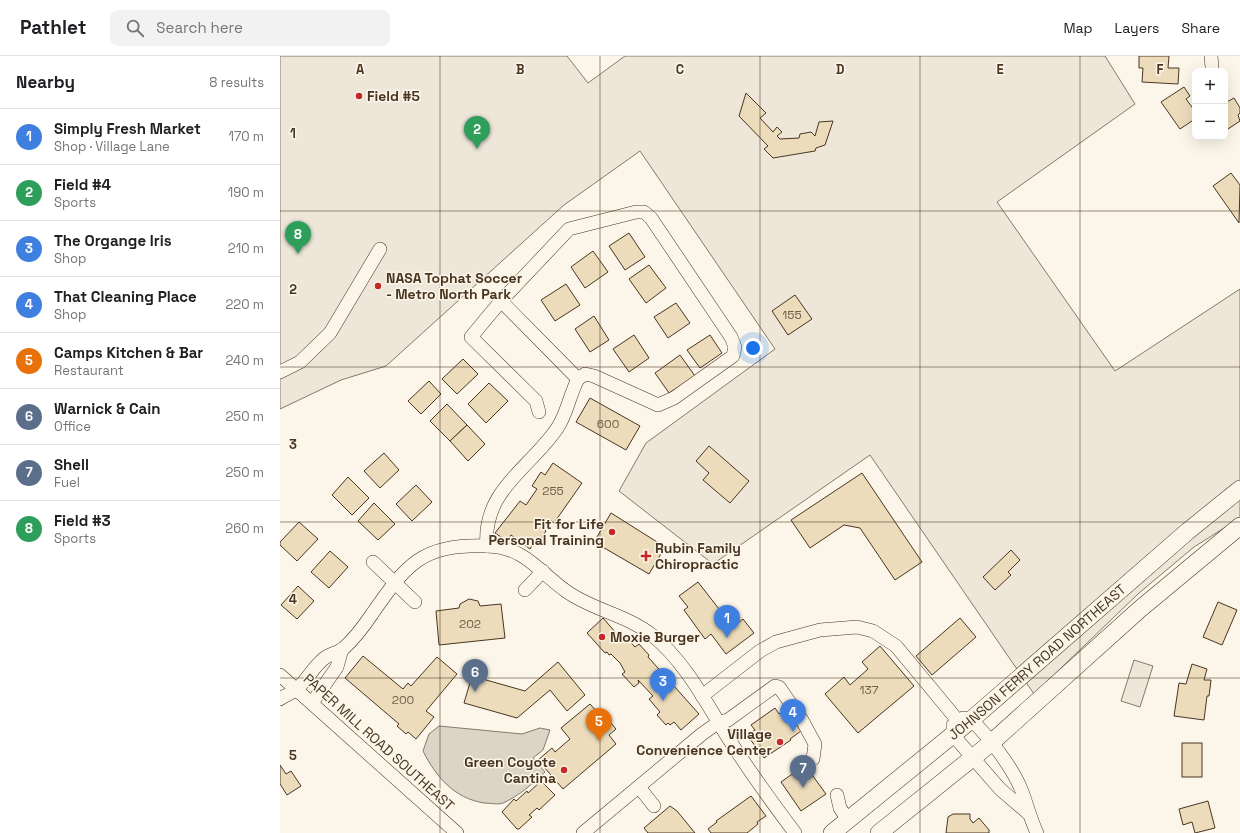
<!DOCTYPE html>
<meta charset="utf-8">
<style>
body{margin:0;font-family:"Space Grotesk",sans-serif;background:#f2f2f2;color:#202124}
.controls{position:absolute;right:12px;top:12px;display:grid;overflow:hidden;border-radius:8px;box-shadow:0 4px 16px #0002}
.controls button{width:36px;height:36px;display:grid;place-items:center;padding:0;border:0;border-bottom:1px solid #e0e0e0;background:#fff;color:#202124;font:20px sans-serif}
.you{position:absolute;left:473px;top:292px;width:14px;height:14px;margin:-10px;border:3px solid #fff;border-radius:50%;background:#1a73e8;box-shadow:0 0 0 6px #1a73e833}
.badge{display:grid;place-items:center;width:26px;height:26px;border-radius:50%;background:#b45309;color:#fff;font-size:13px;font-weight:700}
.pin{position:absolute;translate:-50% -33px;filter:drop-shadow(0 1px 2px #0008)}
.pin::after{content:'';position:absolute;top:21px;width:14px;height:12px;background:inherit;clip-path:polygon(0 0,100% 0,50% 100%)}
.list{margin:0;padding:0;list-style:none}
h2{display:flex;justify-content:space-between;align-items:center;height:52px;margin:0;padding:0 16px;font-size:17px}
h2 small{font-size:13px;font-weight:400;color:#757577}
.list li{display:grid;grid-template-columns:26px 1fr auto;gap:12px;align-items:center;box-sizing:border-box;height:56px;padding:0 16px;border-top:1px solid #e0e0e0}
.list b{display:block;font-size:15px;white-space:nowrap}
.list p{margin:0;font-size:13px;white-space:nowrap;color:#757577}
.list em{font-size:13px;font-style:normal;color:#757577}
.icon{flex:none;width:22px;height:22px;fill:none;stroke:currentColor;stroke-width:2;stroke-linecap:round;stroke-linejoin:round}
.map{position:relative;flex:none;width:960px;height:777px;overflow:hidden}
header{display:flex;align-items:center;gap:24px;box-sizing:border-box;height:56px;padding:0 20px;background:#fff;border-bottom:1px solid #e0e0e0}
header strong{font-size:19px}
nav{display:flex;gap:22px;margin-inline-start:auto;font-size:14px}
.search{width:280px;height:36px;background:#f2f2f2;display:flex;align-items:center;gap:10px;box-sizing:border-box;padding:0 14px;border-radius:8px;color:#757577;font-size:15px}
main{display:flex}
aside{flex:1;background:#fff}
.map>svg:first-child{display:block}
.green{fill:#ede6d9;stroke:#887966}
.water{fill:#dcd4c6;stroke:#887966}
.building{fill:#ecdcbc;stroke:#4a3520}
.lines{fill:none;stroke-linecap:round;stroke-linejoin:round}
.minor-casing{stroke:#4a3520;stroke-width:14}
.major-casing{stroke:#4a3520;stroke-width:18}
.minor{stroke:#fbf6e9;stroke-width:13}
.major{stroke:#fbf6e9;stroke-width:17}
.grid{fill:none;stroke:#4a3520;stroke-width:1;stroke-opacity:0.55}
.poi-dot{fill:#c62828;stroke:#fbf6e9;stroke-width:1.5}
.labels{text-anchor:middle;dominant-baseline:central;stroke-width:3;stroke-linejoin:round;paint-order:stroke}
.number-label{font-size:12px;fill:#725f47}
.poi-label{font-size:14px;font-weight:bold;fill:#4a3520;stroke:#fbf6e9;text-anchor:start}
.street-label{font-size:14px;fill:#4a3520;stroke:#fbf6e9}
.grid-label{font-size:13px;text-anchor:middle;font-weight:bold;fill:#4a3520;stroke:#fbf6e9;stroke-width:3;stroke-linejoin:round;paint-order:stroke}
</style>
<header>
<strong>Pathlet</strong>
<div class="search"><svg class="icon" aria-label="search" viewBox="0 0 24 24"><circle cx="10" cy="10" r="6"/><path d="M15 15l6 6"/></svg>Search here</div>
<nav><a>Map</a><a>Layers</a><a>Share</a></nav>
</header>
<main>
<aside>
<h2>Nearby<small>8 results</small></h2>
<ul class="list">
<li><span class="badge" style="background:#3f7fe0">1</span><div><b>Simply Fresh Market</b><p>Shop · Village Lane</p></div><em>170 m</em></li>
<li><span class="badge" style="background:#2e9e5b">2</span><div><b>Field #4</b><p>Sports</p></div><em>190 m</em></li>
<li><span class="badge" style="background:#3f7fe0">3</span><div><b>The Organge Iris</b><p>Shop</p></div><em>210 m</em></li>
<li><span class="badge" style="background:#3f7fe0">4</span><div><b>That Cleaning Place</b><p>Shop</p></div><em>220 m</em></li>
<li><span class="badge" style="background:#e8710a">5</span><div><b>Camps Kitchen &amp; Bar</b><p>Restaurant</p></div><em>240 m</em></li>
<li><span class="badge" style="background:#5c6f8a">6</span><div><b>Warnick &amp; Cain</b><p>Office</p></div><em>250 m</em></li>
<li><span class="badge" style="background:#5c6f8a">7</span><div><b>Shell</b><p>Fuel</p></div><em>250 m</em></li>
<li><span class="badge" style="background:#2e9e5b">8</span><div><b>Field #3</b><p>Sports</p></div><em>260 m</em></li>
</ul>
</aside>
<div class="map">
<svg width="960" height="777" viewBox="0 0 960 777">
<rect width="100%" height="100%" fill="#fbf6e9"/>
<g class="green">
<polygon points="0,0 287,0 308,27 345,0 825,0 855,48 717,146 835,315 960,233 960,462 914,491 859,537 754,638 590,399 433,508 339,435 366,387 495,293 360,95 284,149 106,310 61,324 0,353"/>
<polygon points="854,604 873,610 860,651 841,645"/>
</g>
<path class="water" d="M159 670 242 678 260 672 270 674 263 694 253 702 265 716C252 728 239 740 223 747 218 749 210 747 204 747 174 742 156 721 143 695L149 678Z"/>
<g class="building">
<polygon points="859,0 889,0 888,12 899,12 898,28 862,26 863,12 859,12"/>
<polygon points="904,31 910,40 906,43 915,55 915,63 900,73 881,46"/>
<polygon points="466,37 486,57 480,62 493,76 497,71 502,76 497,80 500,83 519,82 520,78 531,76 535,80 539,66 553,65 545,89 536,92 535,95 493,102 484,93 488,90 459,60"/>
<polygon points="954,42 960,52 960,57 958,59 960,65 945,75 945,47"/>
<polygon points="951,117 960,129 959,167 933,130"/>
<polygon points="349,177 365,201 345,214 329,190"/>
<polygon points="313,195 328,216 305,232 291,211"/>
<polygon points="369,209 386,232 366,247 349,223"/>
<polygon points="286,228 300,249 275,265 261,244"/>
<polygon points="515,239 532,263 508,279 492,255"/>
<polygon points="396,247 410,267 388,282 374,261"/>
<polygon points="314,260 329,284 310,296 295,273"/>
<polygon points="354,279 369,302 349,316 333,293"/>
<polygon points="430,279 442,297 420,312 407,294"/>
<polygon points="400,299 415,320 389,337 375,317"/>
<polygon points="183,303 198,318 177,338 162,323"/>
<polygon points="149,325 161,338 141,358 128,345"/>
<polygon points="209,327 228,345 206,367 188,348"/>
<polygon points="310,342 360,370 346,394 296,366"/>
<polygon points="167,348 187,369 170,385 150,365"/>
<polygon points="187,369 205,388 188,405 170,385"/>
<polygon points="429,390 469,425 450,447 423,424 429,417 416,405"/>
<polygon points="104,397 119,414 100,432 84,415"/>
<polygon points="273,407 302,427 274,467 270,464 267,468 265,467 262,472 266,475 259,486 256,483 250,493 231,479 227,485 215,477 240,445 246,449 257,433 252,430 261,416 265,419"/>
<polygon points="582,417 642,506 615,524 580,472 564,469 530,492 511,464"/>
<polygon points="68,421 89,442 72,459 52,439"/>
<polygon points="136,429 152,446 132,465 116,448"/>
<polygon points="94,447 115,468 98,484 78,465"/>
<polygon points="331,457 385,491 369,518 314,486"/>
<polygon points="19,466 38,483 17,505 0,489 0,486"/>
<polygon points="731,494 740,504 728,516 731,519 715,534 703,521"/>
<polygon points="50,495 68,511 49,532 31,516"/>
<polygon points="418,526 453,571 463,563 474,577 446,598 431,578 425,583 404,554 408,551 399,540"/>
<polygon points="18,530 34,545 17,563 1,549"/>
<polygon points="189,543 198,545 200,550 221,548 225,582 159,589 156,555 179,552 180,548"/>
<polygon points="938,546 957,554 942,589 923,581"/>
<polygon points="323,562 337,578 335,580 338,584 344,579 355,591 359,588 369,599 368,601 419,658 401,674 394,666 390,669 388,667 386,669 377,659 380,656 369,643 373,640 358,624 359,627 354,631 342,618 345,616 340,607 331,598 329,599 327,596 325,597 307,577"/>
<polygon points="680,562 696,581 652,619 636,600"/>
<polygon points="600,590 634,630 578,677 545,638 564,621 570,629 588,613 582,606"/>
<polygon points="83,600 123,633 128,627 131,630 157,601 177,618 146,655 154,661 136,683 128,676 126,678 117,670 119,668 65,622"/>
<polygon points="278,606 305,639 287,655 270,634 237,662 184,647 192,620 245,635"/>
<polygon points="912,608 927,613 924,624 931,624 929,640 927,640 924,664 894,660 899,627 906,628"/>
<polygon points="310,648 317,656 320,654 336,673 329,679 336,688 283,733 258,704 272,692 275,696 290,683 281,672"/>
<polygon points="495,652 499,658 506,653 521,675 510,683 511,684 484,702 467,679 475,674 471,669"/>
<rect x="902" y="687" width="20" height="34"/>
<polygon points="0,709 6,718 11,715 21,730 7,739 0,728"/>
<polygon points="525,709 546,738 521,755 501,726"/>
<polygon points="261,725 275,739 259,754 257,752 249,759 252,761 239,773 237,773 222,756 234,743 236,745 247,735 248,737"/>
<polygon points="471,740 486,760 477,766 478,768 467,777 431,777 428,773 437,766 436,765"/>
<polygon points="928,745 935,772 915,777 912,766 903,769 899,753"/>
<polygon points="390,750 397,755 415,777 368,777 364,772"/>
<polygon points="673,758 690,758 690,763 693,767 699,762 709,774 709,777 666,777 668,761"/>
</g>
<g class="lines">
<g class="minor-casing">
<g id="minor">
<polyline points="931,0 932,11"/>
<polyline points="221,245 298,323"/>
<polyline points="0,316 20,306 50,277 100,193"/>
<path d="M259 356 256 345 191 281 221 245 289 173 356 156H364L371 162 451 281 455 291 453 300 394 342 378 349 314 320 305 318 298 323C290 338 287 357 278 371 251 412 202 434 207 490 245 491 258 515 286 535 312 554 345 558 372 579 408 608 429 653 454 691 473 720 494 749 515 777"/>
<polyline points="93,506 135,546"/>
<polyline points="245,534 263,515"/>
<polyline points="0,619 177,777"/>
<polyline points="422,640 480,595 496,586 540,574 577,571 593,575 616,590 674,660"/>
<path d="M0 643C5 639 13 637 18 632 28 623 35 608 46 601 51 598 58 596 63 593 74 583 84 570 92 558 127 508 141 488 207 490"/>
<polyline points="32,647 57,611 62,593"/>
<path d="M683 662C687 663 690 663 692 665 708 679 733 713 741 733 747 748 750 762 757 777"/>
<polyline points="673,669 673,679 720,733 748,757"/>
<polyline points="359,731 374,750"/>
<polyline points="557,739 560,752 568,764"/>
<polyline points="303,777 422,678 439,666 448,664 495,630 499,631 522,664 535,688 533,703"/>
</g>
</g>
<g class="major-casing">
<g id="major">
<path id="s1" d="M552 777 691 664 908 475 960 433"/>
<polyline points="599,777 711,687 860,553 960,470"/>
</g>
</g>
<use href="#minor" class="minor"/>
<use href="#major" class="major"/>
</g>
<path class="grid" d="M160 0V777M320 0V777M480 0V777M640 0V777M800 0V777M0 155H960M0 311H960M0 466H960M0 622H960"/>
<g class="poi-dot">
<circle cx="79" cy="40" r="4"/>
<circle cx="98" cy="230" r="4"/>
<circle cx="332" cy="476" r="4"/>
<path d="M364 494h4v4h4v4h-4v4h-4v-4h-4v-4h4z"/>
<circle cx="322" cy="581" r="4"/>
<circle cx="500" cy="686" r="4"/>
<circle cx="284" cy="714" r="4"/>
</g>
<g class="labels">
<g class="number-label">
<text x="512" y="259">155</text>
<text x="328" y="368">600</text>
<text x="273" y="435">255</text>
<text x="190" y="568">202</text>
<text x="589" y="634">137</text>
<text x="123" y="644">200</text>
</g>
<g class="poi-label">
<text x="87" y="40">Field #5</text>
<text x="106" y="222">NASA Tophat Soccer<tspan x="106" dy="16">- Metro North Park</tspan></text>
<text x="324" y="468" text-anchor="end">Fit for Life<tspan x="324" dy="16">Personal Training</tspan></text>
<text x="375" y="492">Rubin Family<tspan x="375" dy="16">Chiropractic</tspan></text>
<text x="330" y="581">Moxie Burger</text>
<text x="492" y="678" text-anchor="end">Village<tspan x="492" dy="16">Convenience Center</tspan></text>
<text x="276" y="706" text-anchor="end">Green Coyote<tspan x="276" dy="16">Cantina</tspan></text>
</g>
<g class="street-label">
<text stroke="none"><textPath href="#s1" startOffset="267">JOHNSON FERRY ROAD NORTHEAST</textPath></text>
<text transform="translate(99 686) rotate(42)">PAPER MILL ROAD SOUTHEAST</text>
</g>
</g>
<g class="grid-label">
<text x="80" y="18">A</text>
<text x="240" y="18">B</text>
<text x="400" y="18">C</text>
<text x="560" y="18">D</text>
<text x="720" y="18">E</text>
<text x="880" y="18">F</text>
<text x="13" y="82">1</text>
<text x="13" y="238">2</text>
<text x="13" y="393">3</text>
<text x="13" y="548">4</text>
<text x="13" y="704">5</text>
</g>
</svg>
<div class="controls">
<button>+</button>
<button>−</button>
</div>
<div class="you"></div>
<div class="pin badge" style="left:447px;top:582px;background:#3f7fe0">1</div>
<div class="pin badge" style="left:197px;top:93px;background:#2e9e5b">2</div>
<div class="pin badge" style="left:383px;top:645px;background:#3f7fe0">3</div>
<div class="pin badge" style="left:513px;top:676px;background:#3f7fe0">4</div>
<div class="pin badge" style="left:319px;top:685px;background:#e8710a">5</div>
<div class="pin badge" style="left:195px;top:636px;background:#5c6f8a">6</div>
<div class="pin badge" style="left:523px;top:732px;background:#5c6f8a">7</div>
<div class="pin badge" style="left:18px;top:198px;background:#2e9e5b">8</div>
</div>
</main>
